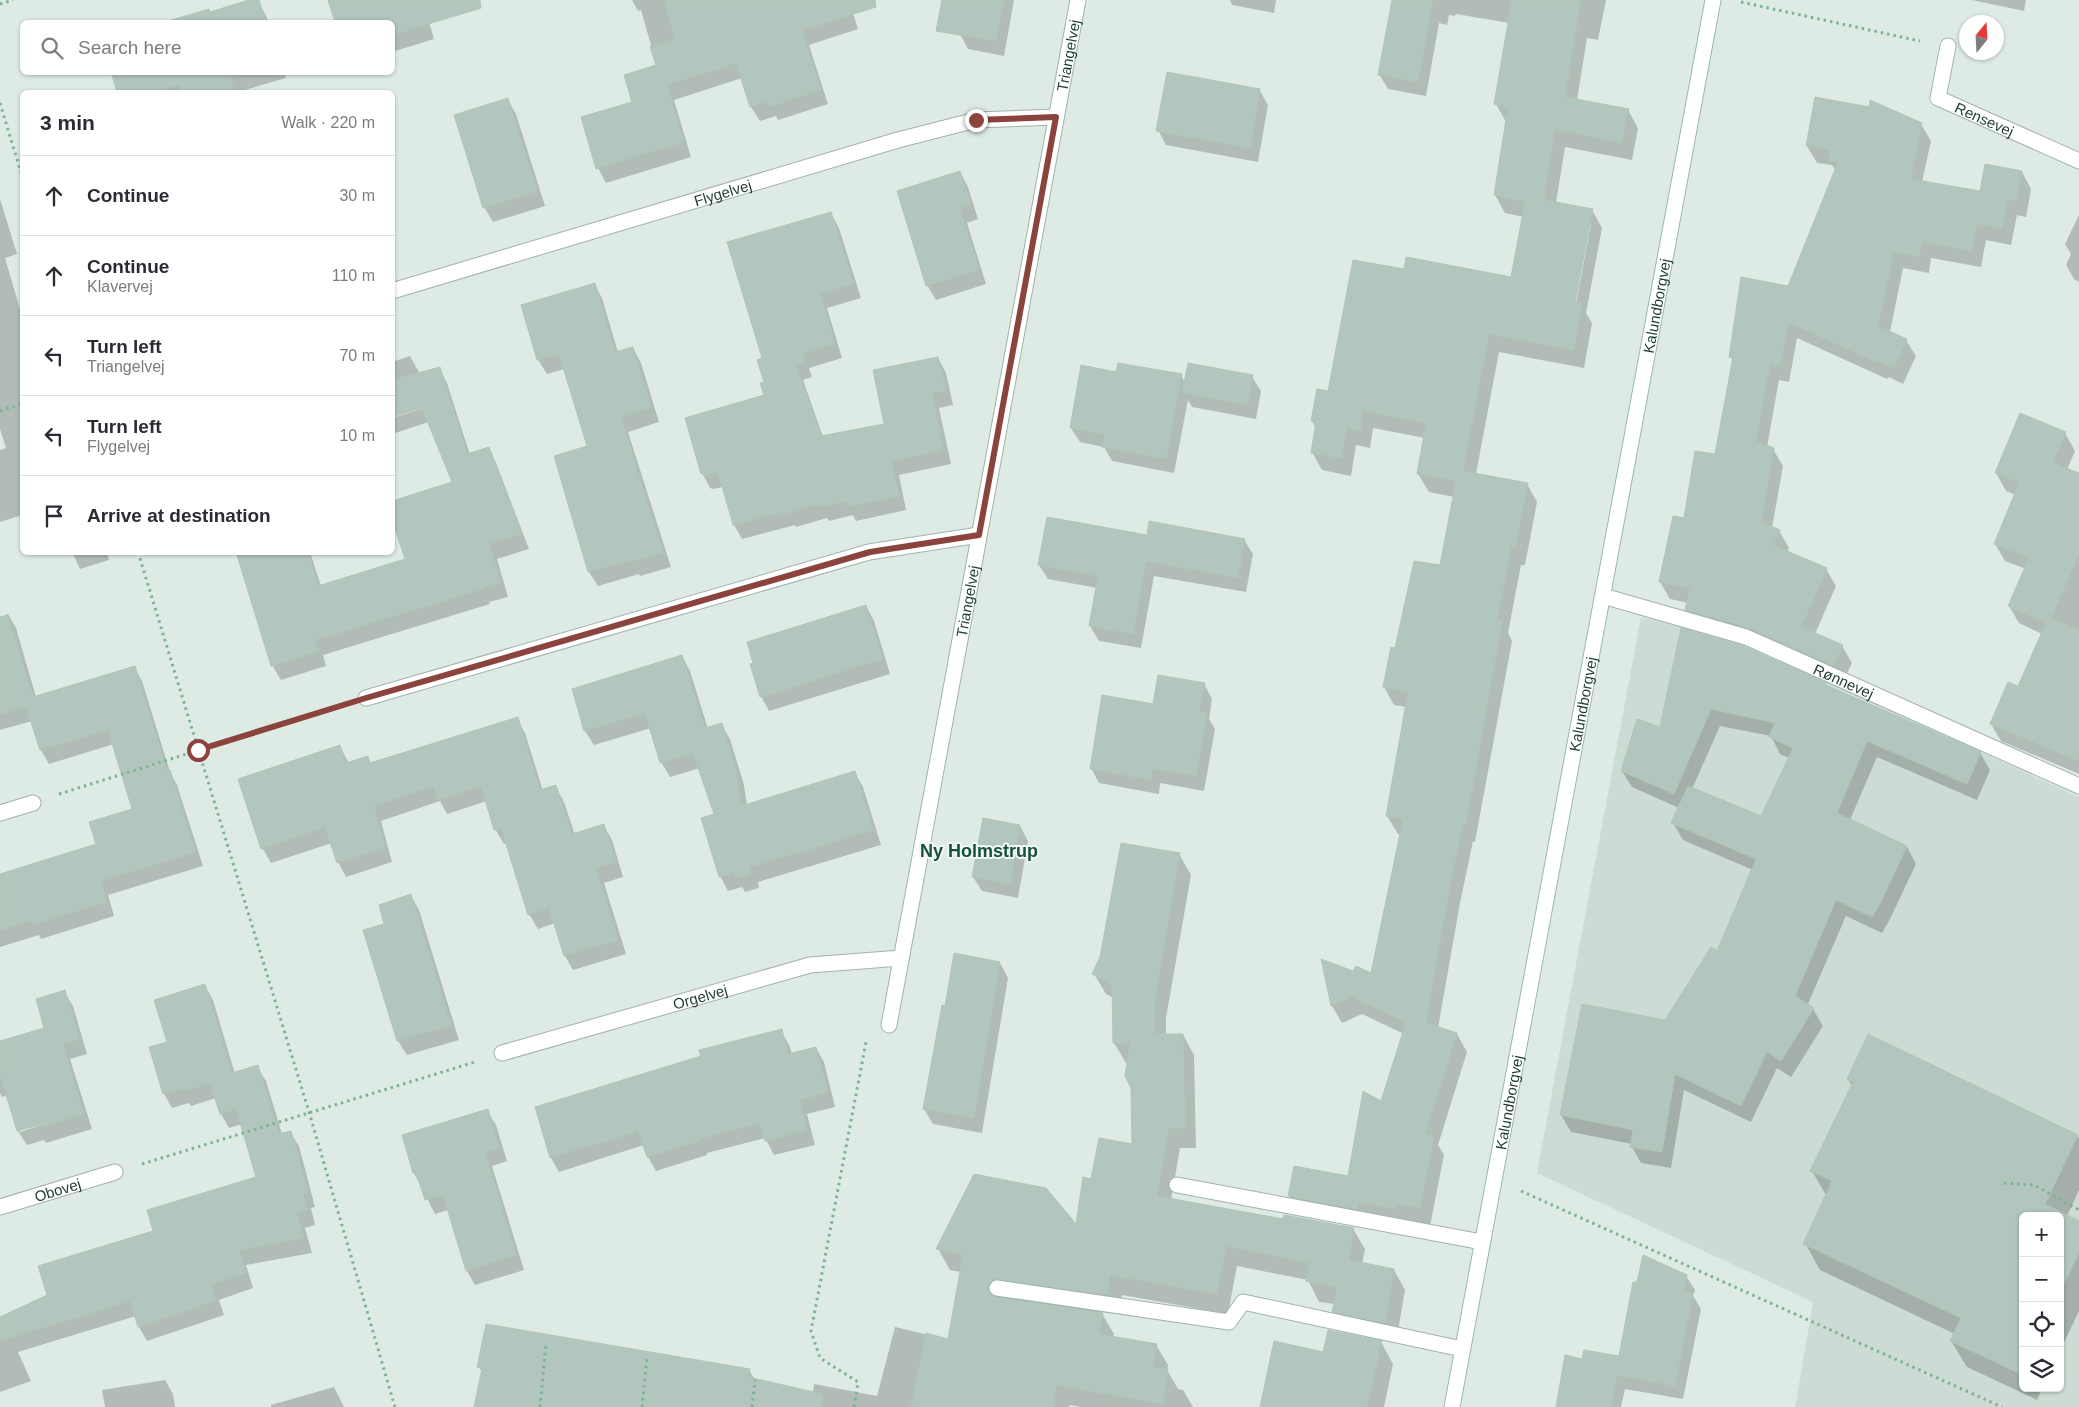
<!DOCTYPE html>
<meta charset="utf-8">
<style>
body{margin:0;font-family:Arial,sans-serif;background:#f2f2f3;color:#2b2b33}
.controls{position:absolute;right:15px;bottom:15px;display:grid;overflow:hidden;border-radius:8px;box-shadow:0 1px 4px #0004}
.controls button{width:45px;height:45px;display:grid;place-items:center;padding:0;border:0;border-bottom:1px solid #e1e1e2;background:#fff;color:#2b2b33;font:25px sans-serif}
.compass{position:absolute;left:1959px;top:15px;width:45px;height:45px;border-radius:50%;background:#fff;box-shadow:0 1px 4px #0004;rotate:18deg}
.stop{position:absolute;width:15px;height:15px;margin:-11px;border:4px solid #8a443d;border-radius:50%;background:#fff}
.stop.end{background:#8a443d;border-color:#fff;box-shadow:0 1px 5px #0008}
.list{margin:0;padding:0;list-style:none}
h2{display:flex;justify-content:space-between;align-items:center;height:65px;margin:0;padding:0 20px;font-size:21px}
h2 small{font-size:16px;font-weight:400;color:#7c7c81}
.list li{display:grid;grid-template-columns:32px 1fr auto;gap:15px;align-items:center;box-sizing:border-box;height:80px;padding:0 20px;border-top:1px solid #e1e1e2}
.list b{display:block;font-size:19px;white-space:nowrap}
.list p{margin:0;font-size:16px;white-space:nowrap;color:#7c7c81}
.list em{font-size:16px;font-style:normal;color:#7c7c81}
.icon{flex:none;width:28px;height:28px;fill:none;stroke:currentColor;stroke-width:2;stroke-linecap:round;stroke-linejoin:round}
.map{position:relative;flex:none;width:2079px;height:1407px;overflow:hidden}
.search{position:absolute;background:#fff;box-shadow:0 1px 4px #0004;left:20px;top:20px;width:375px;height:55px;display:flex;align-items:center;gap:12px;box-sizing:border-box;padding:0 18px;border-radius:8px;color:#7c7c81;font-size:19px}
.panel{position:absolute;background:#fff;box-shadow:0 1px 4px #0004;left:20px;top:90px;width:375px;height:465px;border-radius:8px}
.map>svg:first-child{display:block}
.built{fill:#ccdbd3;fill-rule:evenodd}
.shadow{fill:#0003;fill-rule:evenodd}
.building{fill:#b3c6bd;stroke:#b0c5ba}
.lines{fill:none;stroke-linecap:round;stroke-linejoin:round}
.lane-casing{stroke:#a1b3ab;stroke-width:17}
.street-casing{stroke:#a1b3ab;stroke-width:17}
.secondary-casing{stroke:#9cb8ab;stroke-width:17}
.path{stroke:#7cb29b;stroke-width:3;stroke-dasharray:2.5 4;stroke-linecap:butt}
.lane{stroke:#fff;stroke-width:15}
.street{stroke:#fff;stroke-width:15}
.secondary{stroke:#fff;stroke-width:15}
.route{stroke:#8a443d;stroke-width:6}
.labels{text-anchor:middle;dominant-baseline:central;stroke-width:4;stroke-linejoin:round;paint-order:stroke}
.street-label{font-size:15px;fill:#1e3d31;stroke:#eff8f2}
.quarter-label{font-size:18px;font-weight:bold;fill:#18503d;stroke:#eff8f2}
</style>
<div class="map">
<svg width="2079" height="1407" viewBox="0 0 2079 1407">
<rect width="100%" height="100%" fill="#deebe4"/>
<path class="built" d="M1641 617 1737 640 2079 797V1407H1795L1813 1302 1537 1173ZM2023 1216H2060V1388H2023Z"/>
<g class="shadow">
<polygon points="253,0 258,0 269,22 169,22 209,10 211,13"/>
<polygon points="330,0 477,0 429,22 434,39 392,52 392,22 337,22"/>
<polygon points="632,0 849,0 858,29 809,45 828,104 778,120 776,116 760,121 751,107 742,78 674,100 691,157 606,183 598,168 657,66 641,10 638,11"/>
<polygon points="952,0 1014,0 1004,56 968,49 960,34"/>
<polygon points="1230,0 1276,0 1274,13 1232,5"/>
<path d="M1408 0H1606L1598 40 1587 38 1577 100 1628 110 1638 128 1632 160 1565 147 1556 203 1592 210 1602 228 1586 313 1592 323 1584 368 1499 352 1476 474 1527 484 1537 502 1525 565H1521L1508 633 1512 641 1475 842 1473 841 1460 903 1438 1028 1457 1034 1467 1052 1438 1145 1444 1155 1430 1226 1300 1214 1289 1196 1349 1177 1382 1103 1404 1034 1362 1014 1342 1023 1332 1006 1354 973 1372 975 1401 835 1398 834 1387 816 1406 707 1394 705 1384 687 1441 567 1454 497 1429 492 1418 474 1425 438 1373 428 1370 448 1356 445 1351 476 1322 470 1312 452 1316 428 1312 421 1405 271 1512 278 1524 217 1505 213 1495 195 1506 122 1496 104 1509 23 1456 14 1455 16 1449 15 1447 25 1439 23 1426 96 1388 89 1379 74ZM1589 224H1591L1575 309H1573Z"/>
<polygon points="1972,0 2026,0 2024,11"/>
<polygon points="112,72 284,72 286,78 238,92 118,92"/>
<polygon points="1260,91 1268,105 1258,162 1166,145 1158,130"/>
<polygon points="508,100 516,114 545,206 493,222 484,207"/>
<polygon points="1921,124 1931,141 1922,182 1981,193 2022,172 2031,189 2026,217 2017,215 2011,245 1986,240 1981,267 1931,258 1929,273 1903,268 1890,332 1906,340 1916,356 1903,384 1889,377 1887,379 1797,338 1789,382 1779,380 1767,447 1773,449 1783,466 1772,528 1779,531 1789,548 1787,552 1826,569 1836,586 1815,634 1842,646 1852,663 1843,682 1760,645 1696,627 1686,610 1688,603 1670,599 1660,582 1685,520 1716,456 1733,361 1730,356 1789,287 1836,171 1832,165 1817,163 1807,146"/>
<polygon points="960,172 968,187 978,219 967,223 986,284 936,300 927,285"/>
<polygon points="0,199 17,254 5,258 22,316 22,515 0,522 0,450 6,448 0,429"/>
<polygon points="831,214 839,228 861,298 827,308 842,358 809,368 812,377 803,380 823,437 885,425 938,358 946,373 953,405 939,408 951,464 899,475 906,510 856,521 853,515 829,521 827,518 796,527 795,525 742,539 734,525 723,487 713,489 710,488 702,473 766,396 764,359"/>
<polygon points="2079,215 2079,282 2074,279 2066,265 2071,254 2065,244"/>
<polygon points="594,284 602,298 618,352 633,348 641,363 659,422 628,432 671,567 640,576 639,574 598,586 589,572 555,456 589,447 565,369 547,374 538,360 522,305"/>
<polygon points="410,356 420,374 439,368 447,383 470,455 488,448 496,463 529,549 497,559 508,597 489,602 490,604 323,655 326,666 281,680 272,665 241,552 310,552 321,586 407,560 453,483 429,422 392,434 392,418 428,407 427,405 392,415 392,362"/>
<polygon points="1117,373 1181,375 1185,383 1252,377 1261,391 1256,419 1192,407 1188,400 1174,473 1112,461 1104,447 1080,442 1071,428"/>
<polygon points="2065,433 2075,451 2067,470 2079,474 2079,774 2001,741 1991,724 2019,688 2042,634 2019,623 2009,606 2026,569 2005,561 1995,544 2016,495 2006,491 1996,473"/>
<polygon points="1148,536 1244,540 1253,554 1246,592 1154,576 1141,648 1099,641 1090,626 1097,588 1048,579 1039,565"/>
<polygon points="72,552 107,552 109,560 80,569"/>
<polygon points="866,606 874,621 890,674 769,711 761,696"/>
<polygon points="8,614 16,628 36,697 134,667 142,681 170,772 177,785 203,866 108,895 114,916 41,939 39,935 0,947 0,875 97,845 133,810 114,744 49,764 41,750 32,721 0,730 0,617"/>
<path d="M1682 630 1825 684 1827 687 1980 753 1990 770 1977 800 1877 757 1850 820 1907 847 1916 864 1890 919 1882 933 1846 916 1807 1006 1813 1009 1823 1026 1791 1077 1777 1068 1751 1122 1684 1090 1671 1168 1641 1163 1632 1147V1144L1571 1132 1561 1115 1666 1022 1717 953 1753 870 1683 840 1673 823 1679 808 1632 787 1622 771 1661 729ZM1720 726 1771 736 1780 754 1789 758 1761 818 1692 789Z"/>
<polygon points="682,656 690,671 708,729 721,724 730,739 744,785 747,805 855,773 863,787 881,845 758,882 759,888 745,892 742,887 728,891 720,876 716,815 700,768 670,777 661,762 651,728 594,745 585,731 573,690"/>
<polygon points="1204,684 1212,699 1209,719 1215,729 1204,791 1160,783 1159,794 1099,783 1091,768 1154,705"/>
<polygon points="517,719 525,733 543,791 556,787 564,802 575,835 604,826 612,840 623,877 604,883 626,954 573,970 565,956 555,923 538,929 529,914 507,843 504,844 495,829 487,801 447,814 440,801 381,821 392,862 346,877 338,862 332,843 271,863 263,849 240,780 340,747 349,763 367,757 371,764"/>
<polygon points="1020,826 1028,841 1018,898 982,891 973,877"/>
<polygon points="1179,854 1191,875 1166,1018 1166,1035 1183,1035 1194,1055 1196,1148 1180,1148 1171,1200 1284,1221 1353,1229 1365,1249 1362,1264 1394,1270 1405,1290 1396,1343 1345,1332 1333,1311 1335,1304 1319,1302 1308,1280 1237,1266 1228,1314 1122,1295 1118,1314 1101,1312 1114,1334 1113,1338 1156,1345 1168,1365 1167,1370 1178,1389 1183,1390 1193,1407 1080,1407 1070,1405 1069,1407 475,1407 482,1372 479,1367 749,1370 755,1380 813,1393 814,1384 877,1396 895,1327 949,1340 961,1272 950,1270 938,1249 1076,1227 1092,1180 1133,1146 1133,1088 1128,1063 1126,1063 1114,1043 1114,998 1106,994 1094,974"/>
<polygon points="411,896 419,910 459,1040 407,1055 398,1041 365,931 385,925"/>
<polygon points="1000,963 1008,978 982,1133 933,1124 924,1109 943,1006 946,1007"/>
<polygon points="205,986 213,1000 235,1074 257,1067 266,1081 282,1134 290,1132 299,1146 315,1207 311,1208 315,1225 305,1228 312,1253 246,1265 253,1288 219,1300 224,1315 147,1341 139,1327 136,1316 18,1352 31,1381 0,1392 0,1318 48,1296 155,1232 258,1178 242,1124 229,1128 221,1114 216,1098 191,1106 189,1103 172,1108 164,1094 150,1048 168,1043"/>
<path d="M64 992 73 1006 87 1054 70 1059 92 1129 46 1143 44 1140 27 1145 18 1131 7 1095 2 1097 0 1093V1043L46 1029ZM41 1123V1125L20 1132V1129Z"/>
<polygon points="781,1031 789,1045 792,1054 816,1048 824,1062 835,1107 807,1114 815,1145 774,1155 765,1138 707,1153 707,1155 656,1171 648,1157 644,1145 559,1172 551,1158 703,1057"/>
<polygon points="1848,1079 2077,1136 2079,1139 2079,1190 2067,1216 2079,1222 2079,1311 2060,1351 2060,1216 2023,1216 2023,1388 2042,1388 2037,1400 1967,1367 1951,1341 1955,1334 1820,1270 1805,1243 1827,1197 1812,1171 1852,1086"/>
<polygon points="487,1111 496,1125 507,1161 492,1166 524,1270 475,1285 467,1271 448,1210 435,1214 414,1173 404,1136"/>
<polygon points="1686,1276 1695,1290 1693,1296 1701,1309 1683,1399 1625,1389 1621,1407 1557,1407 1583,1360 1620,1357 1638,1284"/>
<polygon points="1381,1342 1393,1364 1384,1407 1261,1407 1324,1354"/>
<polygon points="165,1380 173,1394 175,1407 105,1407 102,1390"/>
<polygon points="334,1387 344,1407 271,1407 271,1405"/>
</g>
<g class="building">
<polygon points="249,0 259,0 266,22 165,22 209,9 210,12"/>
<polygon points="328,0 480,0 481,8 392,35 392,22 335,22"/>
<polygon points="664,0 875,0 876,7 802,30 821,90 769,107 768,102 750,107 736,63 667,85 684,142 596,169 581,117 632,102 624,75 656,65 650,47 675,39"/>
<polygon points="942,0 1004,0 996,41 936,31"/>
<polygon points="1392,0 1433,0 1418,82 1378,75"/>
<polygon points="1512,0 1581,0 1565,97 1629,109 1622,143 1555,129 1544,200 1593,209 1575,303 1582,304 1574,350 1489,334 1463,471 1528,483 1515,548 1511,547 1497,621 1502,622 1466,824 1463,824 1450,884 1426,1023 1457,1033 1425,1134 1434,1136 1420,1208 1398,1204 1397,1209 1358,1202 1357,1209 1288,1196 1294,1166 1348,1176 1363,1091 1381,1101 1406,1022 1352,997 1331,1006 1321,959 1353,971 1356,966 1371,973 1403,819 1386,816 1408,692 1383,687 1391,647 1395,648 1414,561 1440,565 1456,481 1417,474 1426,423 1363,411 1360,431 1347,428 1341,458 1311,453 1316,422 1311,421 1317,389 1328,391 1353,260 1404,269 1406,257 1511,277 1525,202 1494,195 1508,107 1494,104"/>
<polygon points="111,72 247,72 230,77 235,92 181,92 179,84 152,92 117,92"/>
<polygon points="1167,72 1260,89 1250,148 1156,131"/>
<polygon points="1815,97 1869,107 1870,100 1922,123 1911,179 1980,191 1985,164 2022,171 2016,201 2008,199 2002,229 1977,224 1972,251 1922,242 1919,257 1894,252 1878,326 1907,339 1894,368 1879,361 1878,363 1788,322 1780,366 1770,364 1756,441 1774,448 1761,522 1780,530 1773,545 1827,568 1801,627 1843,645 1834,666 1750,628 1685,610 1690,588 1659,582 1673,516 1684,518 1695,451 1715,454 1733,357 1729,357 1741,277 1788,286 1838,162 1828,160 1830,150 1806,146"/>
<polygon points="508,98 537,191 483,208 454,115"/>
<polygon points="960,171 971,205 960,208 979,270 926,286 897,191"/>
<polygon points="831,212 853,283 820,294 835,344 802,354 805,362 796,365 821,436 884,424 873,370 938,357 946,391 932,393 943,450 891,461 899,496 847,507 846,501 820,507 819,504 787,514 786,511 733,525 718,472 704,476 703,473 701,474 685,418 764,395 760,383 764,382 757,360 762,358 727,242"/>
<polygon points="595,283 615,352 633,347 651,408 621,417 663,553 630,562 630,560 588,572 554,456 587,446 559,354 537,360 521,305"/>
<polygon points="1118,363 1182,374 1166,459 1102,447 1105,435 1070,428 1081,365 1116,372"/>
<polygon points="1188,363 1253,375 1248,405 1182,393"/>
<polygon points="440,367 467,454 489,447 522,534 489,544 501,582 482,588 483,589 315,640 319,651 271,666 236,552 308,552 318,586 405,559 392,520 392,501 452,482 422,408 392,417 392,380"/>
<polygon points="2020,413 2066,432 2053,463 2079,473 2079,554 2051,618 2079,630 2079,761 1990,724 2008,682 2018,686 2046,623 2008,606 2029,558 1994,544 2019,483 1995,473"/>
<polygon points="1047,517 1147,535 1149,521 1245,539 1238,578 1146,561 1133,634 1089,626 1098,576 1038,565"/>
<polygon points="866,605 883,659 760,697 750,664 753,663 747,642"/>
<polygon points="8,616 33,697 135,666 167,771 170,770 196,852 101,881 107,902 32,925 31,921 0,930 0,874 96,844 89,822 132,809 108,730 40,750 26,707 0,714 0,617"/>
<polygon points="1681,628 1743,646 1826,683 1825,685 1981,752 1967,784 1867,741 1837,813 1907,846 1881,902 1872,917 1836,900 1795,996 1814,1008 1781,1061 1767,1052 1741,1106 1675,1074 1662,1152 1630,1147 1633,1130 1560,1115 1582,1004 1665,1020 1711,947 1717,951 1756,859 1671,823 1688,786 1761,816 1793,748 1769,737 1775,723 1711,709 1674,794 1621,771 1637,719 1660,727"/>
<polygon points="682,655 705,728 722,723 736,770 741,806 855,771 874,830 750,867 751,874 736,878 734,872 719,877 701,818 714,814 693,753 660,763 645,713 584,731 572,689"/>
<polygon points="1158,675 1205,683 1199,712 1207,713 1196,776 1152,769 1151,780 1090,769 1102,695 1153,704"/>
<polygon points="518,717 540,790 556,785 572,834 604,824 616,862 596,868 618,940 564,956 549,908 528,915 501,828 494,830 481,786 438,800 434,786 374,806 385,847 337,863 325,827 261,849 238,779 340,745 346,763 368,756 370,763"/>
<polygon points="983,818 1020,825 1010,884 972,877"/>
<polygon points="1121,843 1180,853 1155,997 1155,1034 1183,1034 1185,1128 1169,1128 1157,1196 1283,1219 1284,1215 1354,1228 1349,1260 1394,1269 1385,1323 1332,1312 1337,1287 1306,1281 1309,1263 1226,1246 1217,1294 1110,1275 1107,1295 994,1279 989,1283 988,1287 989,1292 995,1297 1103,1313 1099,1334 1157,1344 1153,1367 1168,1369 1163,1404 1056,1385 1054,1407 911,1407 926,1333 948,1339 963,1255 936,1249 974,1174 1046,1188 1076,1224 1083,1177 1091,1179 1099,1138 1132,1144 1131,1088 1125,1076 1130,1043 1113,1043 1112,984 1092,974 1100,957"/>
<polygon points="411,894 451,1025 397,1041 363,930 384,924 379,905"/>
<polygon points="954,953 1000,962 974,1118 923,1109 942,1005 945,1006"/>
<polygon points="205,984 232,1073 258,1065 279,1134 291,1131 308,1192 303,1194 308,1210 297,1213 304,1238 239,1250 246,1273 211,1285 216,1300 138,1327 130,1301 0,1341 0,1317 47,1295 38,1266 153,1231 147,1210 256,1177 236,1109 220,1114 210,1083 182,1092 181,1089 163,1094 149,1047 167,1042 154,1000"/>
<polygon points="65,990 80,1039 63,1044 84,1114 36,1129 35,1126 17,1131 0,1075 0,1041 44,1028 36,999"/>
<polygon points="782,1029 788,1054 816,1047 828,1092 800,1100 807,1130 765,1141 760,1123 699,1139 700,1141 647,1157 638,1131 550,1158 535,1107 701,1056 699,1050"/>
<polygon points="1868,1034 2078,1135 2045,1204 2079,1221 2079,1253 2060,1292 2060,1216 2023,1216 2021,1374 1950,1341 1961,1318 1803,1244 1832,1181 1810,1171 1853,1082 1847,1079"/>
<polygon points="488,1109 499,1147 485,1152 516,1255 466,1271 443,1195 425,1200 416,1172 413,1173 402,1135"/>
<polygon points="1643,1255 1687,1275 1684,1291 1693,1293 1675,1386 1617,1375 1611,1407 1556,1407 1565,1355 1582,1359 1584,1350 1619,1356 1633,1282 1637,1282"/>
<polygon points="486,1324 750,1369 748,1377 823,1394 821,1407 474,1407 482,1368 477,1367"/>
<polygon points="1328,1330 1382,1341 1367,1407 1260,1407 1274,1341 1323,1352"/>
</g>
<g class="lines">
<g class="lane-casing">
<g id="lane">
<polyline points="1177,1185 1482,1242"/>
<polyline points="997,1288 1229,1322 1243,1302 1462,1349"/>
</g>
</g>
<g class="street-casing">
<g id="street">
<path id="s1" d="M1948 46 1938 98 2079 161"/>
<path id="s2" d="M392 291 898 140 976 120 1056 117"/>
<path id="s3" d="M1603 596 1746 637 2079 786"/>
<polyline points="366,698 869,552 979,535"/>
<polyline points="0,813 33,803"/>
<path id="s4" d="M889 1025 1078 0"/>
<path id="s5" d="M502 1053 810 965 901 958"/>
<path id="s6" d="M0 1207 115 1172"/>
</g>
</g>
<g class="secondary-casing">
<g id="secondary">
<path id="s7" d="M1452 1407 1713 0"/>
</g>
</g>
<g class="path">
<polyline points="1741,2 1920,41"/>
<polyline points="0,4 13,0"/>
<polyline points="0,103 22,176"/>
<polyline points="0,411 22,404"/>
<polyline points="138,552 309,1112 395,1407"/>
<polyline points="59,794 340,706"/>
<polyline points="142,1164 475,1062"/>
<polyline points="2004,1183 2034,1185 2079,1210"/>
<polyline points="1521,1191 2002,1407"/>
<polyline points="540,1407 546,1344"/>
<polyline points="642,1407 647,1358"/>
<polyline points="752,1407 755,1380"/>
<polyline points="854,1407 858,1382 820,1358 811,1331 866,1042"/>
</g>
<use href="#lane" class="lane"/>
<use href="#street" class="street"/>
<use href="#secondary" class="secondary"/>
</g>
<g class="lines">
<polyline class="route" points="198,750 366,698 870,552 979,535 1056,117 976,120"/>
</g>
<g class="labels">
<g class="street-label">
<text stroke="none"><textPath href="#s4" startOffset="986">Triangelvej</textPath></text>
<text stroke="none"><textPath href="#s1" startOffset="104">Rensevej</textPath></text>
<text stroke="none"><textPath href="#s2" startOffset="345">Flygelvej</textPath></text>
<text stroke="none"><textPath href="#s7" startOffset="1120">Kalundborgvej</textPath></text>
<text stroke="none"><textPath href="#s4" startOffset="431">Triangelvej</textPath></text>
<text stroke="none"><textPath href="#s3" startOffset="256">Rønnevej</textPath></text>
<text stroke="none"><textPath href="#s7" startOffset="715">Kalundborgvej</textPath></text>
<text stroke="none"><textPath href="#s5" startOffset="206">Orgelvej</textPath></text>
<text stroke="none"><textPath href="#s7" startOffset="310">Kalundborgvej</textPath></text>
<text stroke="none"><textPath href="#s6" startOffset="60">Obovej</textPath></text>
</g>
<g class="quarter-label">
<text x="979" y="851">Ny Holmstrup</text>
</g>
</g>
</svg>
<div class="controls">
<button>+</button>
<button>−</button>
<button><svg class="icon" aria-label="locate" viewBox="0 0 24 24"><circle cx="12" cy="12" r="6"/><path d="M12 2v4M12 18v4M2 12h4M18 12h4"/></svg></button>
<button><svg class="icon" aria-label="layers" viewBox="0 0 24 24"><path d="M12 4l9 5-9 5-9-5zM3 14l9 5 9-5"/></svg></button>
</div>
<svg class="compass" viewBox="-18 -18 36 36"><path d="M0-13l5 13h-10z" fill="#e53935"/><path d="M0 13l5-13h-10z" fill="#7c7c81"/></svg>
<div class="stop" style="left:198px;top:750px"></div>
<div class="stop end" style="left:976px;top:120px"></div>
<div class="search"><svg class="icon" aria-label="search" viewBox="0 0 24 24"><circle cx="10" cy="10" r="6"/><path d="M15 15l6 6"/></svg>Search here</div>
<section class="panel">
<h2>3 min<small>Walk · 220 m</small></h2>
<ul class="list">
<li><svg class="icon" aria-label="ahead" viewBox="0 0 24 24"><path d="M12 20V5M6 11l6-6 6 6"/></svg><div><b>Continue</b></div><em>30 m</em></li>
<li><svg class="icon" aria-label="ahead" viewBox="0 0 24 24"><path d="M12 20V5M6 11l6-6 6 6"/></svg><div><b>Continue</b><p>Klavervej</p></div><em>110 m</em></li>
<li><svg class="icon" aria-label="left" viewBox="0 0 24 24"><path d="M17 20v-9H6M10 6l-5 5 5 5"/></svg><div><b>Turn left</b><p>Triangelvej</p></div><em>70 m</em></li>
<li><svg class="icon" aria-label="left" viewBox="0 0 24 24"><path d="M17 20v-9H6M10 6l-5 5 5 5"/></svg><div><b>Turn left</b><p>Flygelvej</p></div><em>10 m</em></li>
<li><svg class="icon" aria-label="arrive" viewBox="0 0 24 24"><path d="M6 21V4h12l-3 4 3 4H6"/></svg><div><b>Arrive at destination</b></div></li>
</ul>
</section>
</div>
